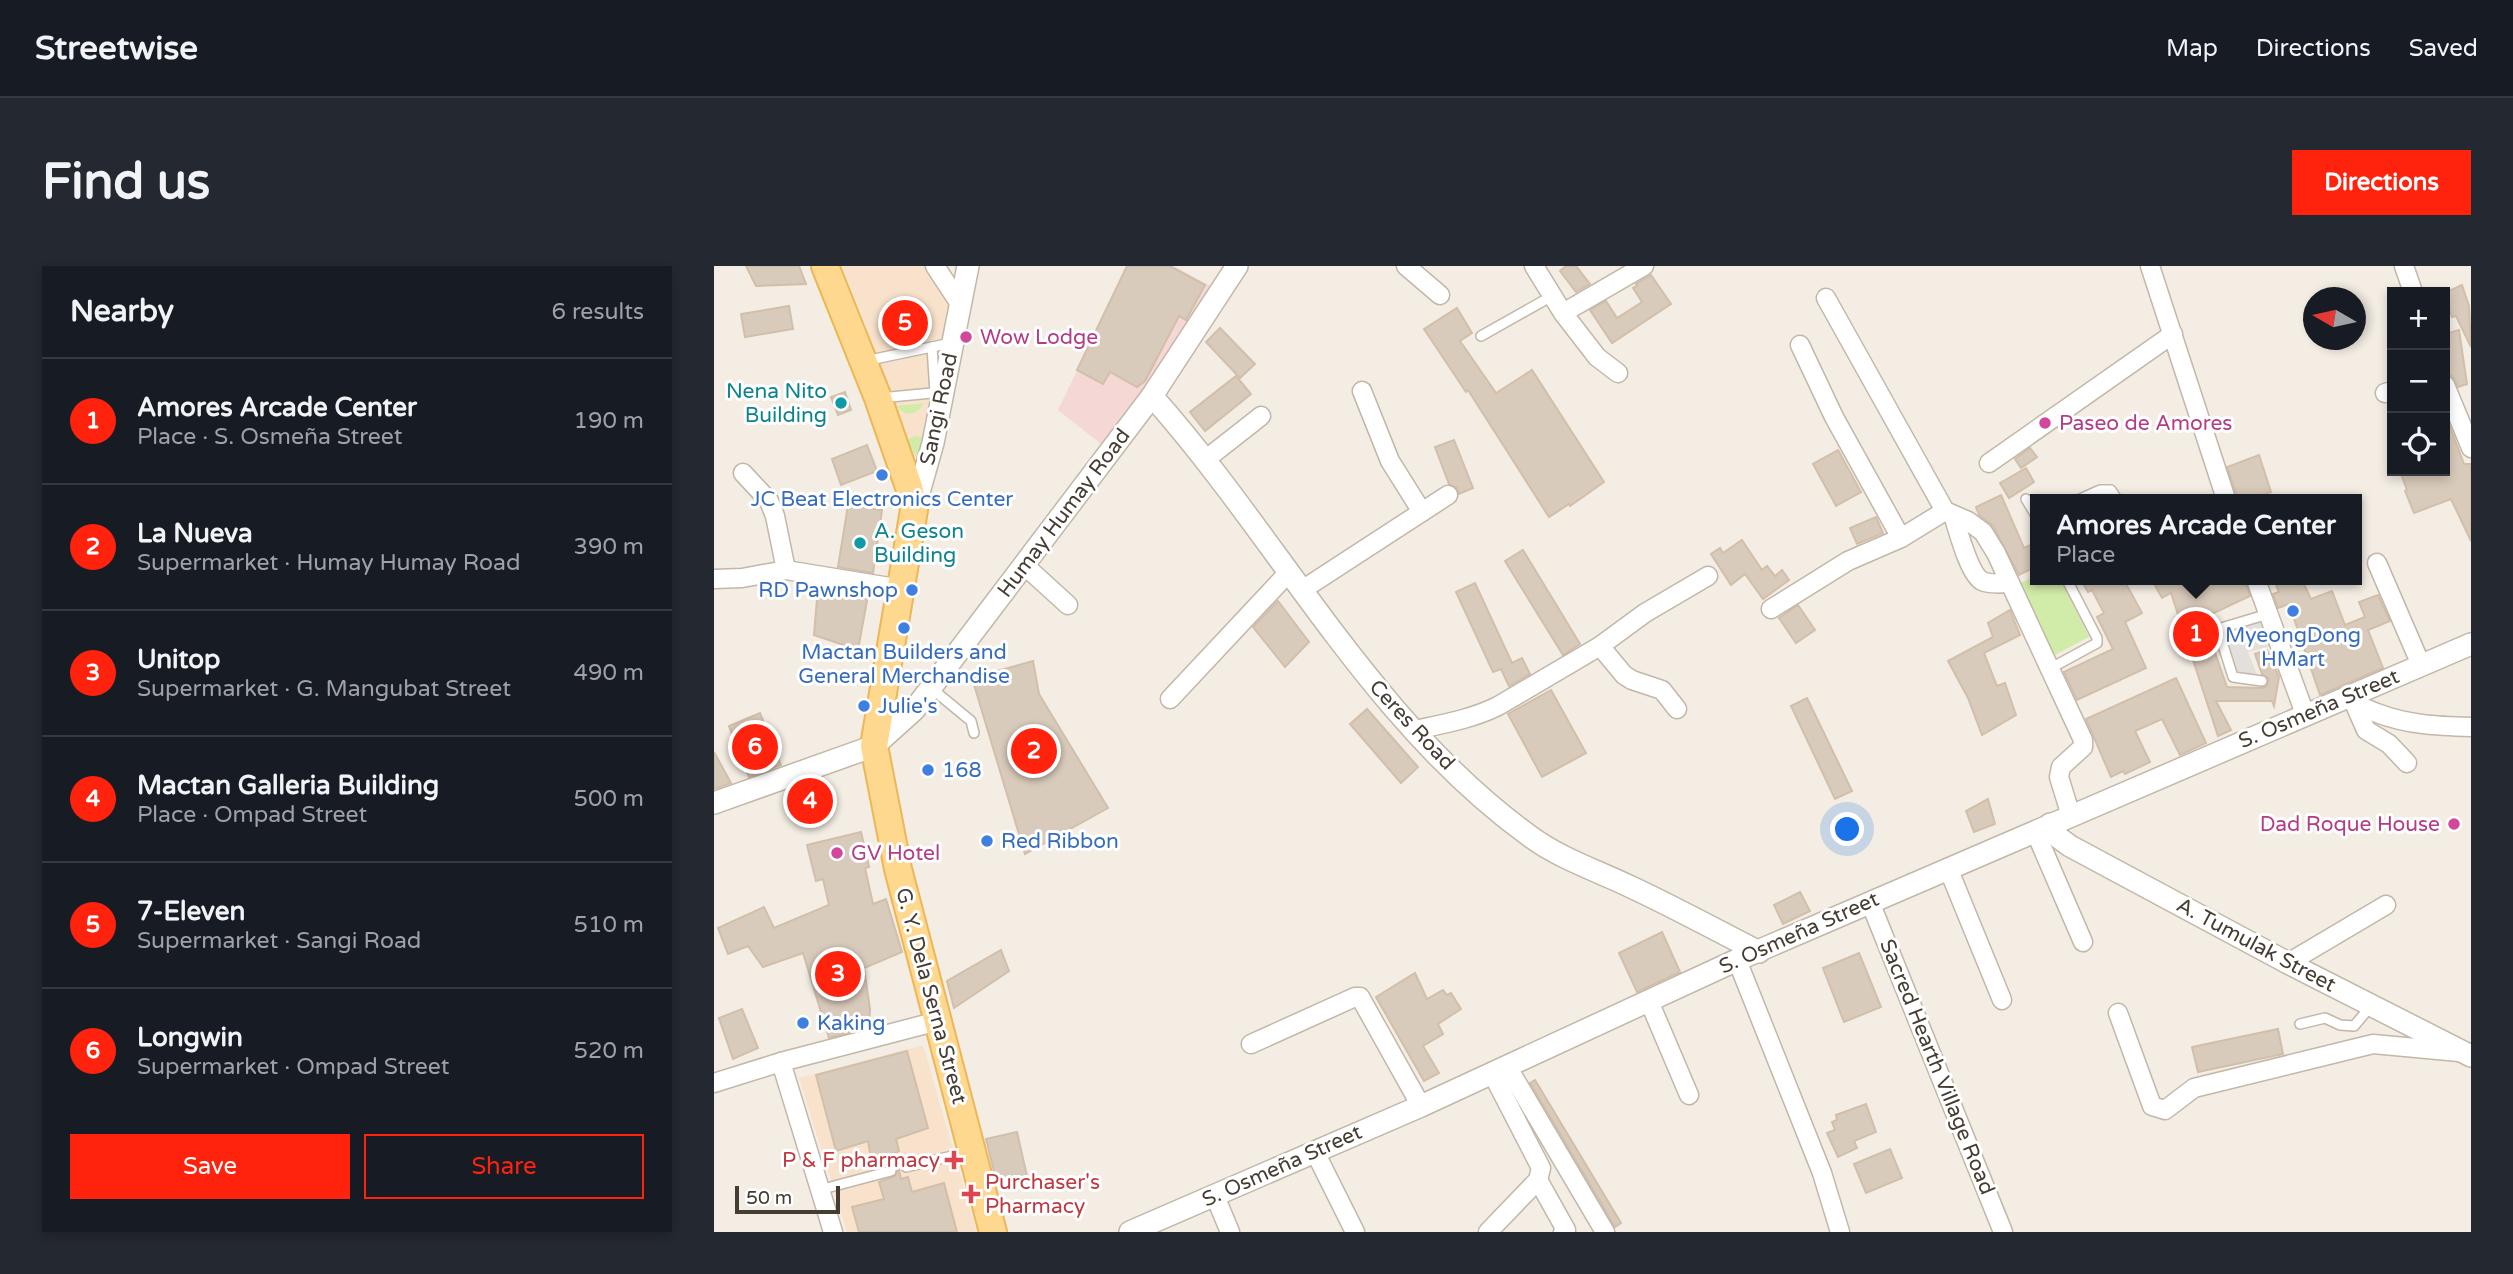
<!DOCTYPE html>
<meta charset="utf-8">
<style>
body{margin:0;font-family:"Varela Round",sans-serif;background:#242831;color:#f1f3f6}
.controls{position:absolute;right:21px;top:21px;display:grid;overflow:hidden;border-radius:0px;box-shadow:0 4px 10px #0003}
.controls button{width:63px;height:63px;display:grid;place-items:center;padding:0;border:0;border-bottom:2px solid #363941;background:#171b24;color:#f1f3f6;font:35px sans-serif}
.compass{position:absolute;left:1589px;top:21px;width:63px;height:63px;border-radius:50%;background:#171b24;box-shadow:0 4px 10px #0003;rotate:279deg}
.scale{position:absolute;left:21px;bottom:18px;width:105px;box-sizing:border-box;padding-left:7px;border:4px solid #453d33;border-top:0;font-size:19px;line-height:24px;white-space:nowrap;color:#453d33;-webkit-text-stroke:5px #fff;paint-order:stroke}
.you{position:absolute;left:1134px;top:564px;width:24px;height:24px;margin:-18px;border:5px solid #fff;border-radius:50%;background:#1a73e8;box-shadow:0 0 0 10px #1a73e833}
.badge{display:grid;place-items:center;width:46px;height:46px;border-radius:50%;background:#ff230e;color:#fff;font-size:23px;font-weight:700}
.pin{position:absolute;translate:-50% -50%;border:4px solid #fff;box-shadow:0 2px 7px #0006}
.popup{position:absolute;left:1316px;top:228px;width:332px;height:91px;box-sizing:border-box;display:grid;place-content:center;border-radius:0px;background:#171b24;filter:drop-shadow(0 2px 5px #0005);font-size:23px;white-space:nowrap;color:#9ea1a6}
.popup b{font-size:26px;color:#f1f3f6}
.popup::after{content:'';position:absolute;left:50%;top:100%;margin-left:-14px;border:14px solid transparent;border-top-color:#171b24}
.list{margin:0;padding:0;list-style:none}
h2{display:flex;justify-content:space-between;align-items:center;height:91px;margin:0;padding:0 28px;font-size:30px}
h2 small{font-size:23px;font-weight:400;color:#9ea1a6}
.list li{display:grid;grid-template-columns:46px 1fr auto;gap:21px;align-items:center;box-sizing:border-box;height:126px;padding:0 28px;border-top:2px solid #363941}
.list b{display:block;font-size:26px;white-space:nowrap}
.list p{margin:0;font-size:23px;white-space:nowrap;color:#9ea1a6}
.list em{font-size:23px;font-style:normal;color:#9ea1a6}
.actions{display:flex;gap:14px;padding:21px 28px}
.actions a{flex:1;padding:16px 0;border:2px solid #ff230e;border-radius:0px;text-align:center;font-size:24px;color:#ff230e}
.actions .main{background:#ff230e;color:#fff}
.icon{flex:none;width:38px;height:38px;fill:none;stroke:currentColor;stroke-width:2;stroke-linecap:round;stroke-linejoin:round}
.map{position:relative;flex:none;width:1757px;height:966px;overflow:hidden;border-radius:0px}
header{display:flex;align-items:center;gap:42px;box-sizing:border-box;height:98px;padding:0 35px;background:#171b24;border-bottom:2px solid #363941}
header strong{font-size:33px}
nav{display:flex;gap:38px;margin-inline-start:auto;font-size:24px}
.intro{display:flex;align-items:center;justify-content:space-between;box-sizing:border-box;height:168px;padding:0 42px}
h1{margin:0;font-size:49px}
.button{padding:18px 32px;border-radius:0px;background:#ff230e;color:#fff;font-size:24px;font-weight:700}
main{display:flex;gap:42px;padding:0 42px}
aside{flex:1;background:#171b24;border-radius:0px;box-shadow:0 4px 10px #0003}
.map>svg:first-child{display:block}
.commercial{fill:#f8e2cc}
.medical{fill:#f5d7d5}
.garden{fill:#d1eba8}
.parking{fill:#e3e0dc}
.building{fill:#d9cbbb;stroke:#d1bfaa;stroke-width:2}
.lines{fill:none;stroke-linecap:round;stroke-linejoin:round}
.service-casing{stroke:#c2b7a8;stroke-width:12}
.minor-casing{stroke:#c2b7a8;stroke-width:21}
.tertiary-casing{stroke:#c2b7a8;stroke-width:24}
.primary-casing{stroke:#edb657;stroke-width:30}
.service{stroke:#fff;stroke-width:9}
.minor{stroke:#fff;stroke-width:18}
.tertiary{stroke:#fff;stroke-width:21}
.primary{stroke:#ffd890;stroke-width:26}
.hotel-dot{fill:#d1479c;stroke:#fff;stroke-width:2.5}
.culture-dot{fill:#0f9aa8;stroke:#fff;stroke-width:2.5}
.shop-dot{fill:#3f7fe0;stroke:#fff;stroke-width:2.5}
.health-dot{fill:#e0444e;stroke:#fff;stroke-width:2.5}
.labels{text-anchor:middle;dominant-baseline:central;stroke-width:6;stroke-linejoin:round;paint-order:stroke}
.hotel-label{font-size:21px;fill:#b23c85;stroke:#fff;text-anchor:start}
.culture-label{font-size:21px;fill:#0d838f;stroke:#fff;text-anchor:end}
.street-label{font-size:21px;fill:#453d33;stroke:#fff}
.shop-label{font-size:21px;fill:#366cbe;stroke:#fff;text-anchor:start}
.health-label{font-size:21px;fill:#be3a42;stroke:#fff;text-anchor:end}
</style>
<header>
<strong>Streetwise</strong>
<nav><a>Map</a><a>Directions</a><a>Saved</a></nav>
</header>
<div class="intro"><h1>Find us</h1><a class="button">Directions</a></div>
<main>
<aside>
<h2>Nearby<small>6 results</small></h2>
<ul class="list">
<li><span class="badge">1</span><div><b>Amores Arcade Center</b><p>Place · S. Osmeña Street</p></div><em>190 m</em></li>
<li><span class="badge">2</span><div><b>La Nueva</b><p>Supermarket · Humay Humay Road</p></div><em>390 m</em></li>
<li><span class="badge">3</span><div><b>Unitop</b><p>Supermarket · G. Mangubat Street</p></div><em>490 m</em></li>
<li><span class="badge">4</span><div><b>Mactan Galleria Building</b><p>Place · Ompad Street</p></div><em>500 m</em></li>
<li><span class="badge">5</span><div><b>7-Eleven</b><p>Supermarket · Sangi Road</p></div><em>510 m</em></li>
<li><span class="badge">6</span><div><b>Longwin</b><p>Supermarket · Ompad Street</p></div><em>520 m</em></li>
</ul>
<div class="actions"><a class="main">Save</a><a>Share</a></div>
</aside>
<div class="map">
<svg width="1757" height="966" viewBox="0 0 1757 966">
<rect width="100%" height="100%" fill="#f3ede3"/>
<g class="commercial">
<polygon points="128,0 215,0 236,35 206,198 192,178 151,57"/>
<polygon points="209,779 263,966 133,966 85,812"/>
</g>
<polygon class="medical" points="414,0 459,0 498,21 391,181 344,144"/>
<g class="garden">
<path d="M210 137C203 149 191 152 183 140Z"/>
<polygon points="201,170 210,171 205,195 192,174"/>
<polygon points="1321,310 1321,314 1347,314 1375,371 1337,391 1301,320"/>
</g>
<polygon class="parking" points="1548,352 1557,380 1534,386 1546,416 1525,418 1508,364"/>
<g class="building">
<polygon points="32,0 85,0 92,18 42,20"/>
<polygon points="413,0 456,0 491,19 472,54 465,50 431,115 423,121 396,106 389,118 363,104"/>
<polygon points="852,0 862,0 876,18 862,26 846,5"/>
<polygon points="937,9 957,38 898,77 876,44 892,35 903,52 928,36 919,22 923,20 922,18"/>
<polygon points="1748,19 1755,40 1757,81 1742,50 1738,51 1731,31 1731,27"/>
<polygon points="75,40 79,63 31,71 27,48"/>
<polygon points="743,42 758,67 746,75 782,127 818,104 890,216 856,240 855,238 835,251 754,124 752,126 710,63"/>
<polygon points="210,43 215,60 172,71 168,53"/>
<polygon points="506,62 541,98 526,112 492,76"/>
<polygon points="1745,64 1753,118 1744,121 1738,110 1731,106 1731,68"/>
<polygon points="522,110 537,128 491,165 476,146"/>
<polygon points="131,126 137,144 124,149 117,131"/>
<polygon points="1731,148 1750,198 1757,198 1757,275 1737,233 1700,247 1691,225 1693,224 1686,205 1731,205"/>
<polygon points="740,174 759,222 745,228 743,222 735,218 721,181"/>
<polygon points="153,179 163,205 127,219 118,193"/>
<polygon points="1316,182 1323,191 1307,202 1301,193"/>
<polygon points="1124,184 1147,226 1122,240 1099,198"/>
<polygon points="1545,189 1557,226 1536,233 1524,233 1513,201"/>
<polygon points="1312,202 1320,216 1295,232 1286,217"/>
<polygon points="1287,229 1310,282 1321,277 1321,301 1305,309 1279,260 1265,249 1262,241"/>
<polygon points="134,239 168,244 159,307 124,301"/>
<polygon points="1162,251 1169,267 1143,278 1136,262"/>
<polygon points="1028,274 1048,304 1053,300 1061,310 1068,304 1075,314 1049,333 1031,308 1017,319 997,288 1006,282 1009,287"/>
<polygon points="809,284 866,378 849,389 791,295"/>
<polygon points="1367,314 1410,314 1428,347 1411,356 1432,402 1363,434 1350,406 1399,383 1383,351 1390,347 1378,324 1374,326"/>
<polygon points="1438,314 1531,314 1536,330 1489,352 1513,421 1548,422 1553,420 1555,413 1548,408 1541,388 1553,384 1565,411 1560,440 1558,435 1502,435 1517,464 1504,470 1457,327 1448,332"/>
<polygon points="1560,314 1588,314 1597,333 1618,325 1631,359 1651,351 1645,336 1664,329 1676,355 1654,364 1669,402 1606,429 1575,338 1564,342 1559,328 1565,326"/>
<polygon points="761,317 798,397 808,392 816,408 795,420 787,403 779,406 742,326"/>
<polygon points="104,321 154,329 144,384 100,369"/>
<polygon points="564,335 595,376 571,401 539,361"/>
<polygon points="1084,339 1101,364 1082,377 1065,352"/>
<polygon points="1296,344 1306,369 1270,387 1283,420 1291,417 1302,449 1268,469 1254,432 1234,395 1279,371 1274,357"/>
<polygon points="319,395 325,428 394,542 311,588 258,412"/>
<polygon points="1462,412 1492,477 1466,489 1448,453 1421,465 1436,496 1411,508 1409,505 1397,511 1372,453"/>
<polygon points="837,424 872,487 828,511 794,448"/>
<polygon points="1093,432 1138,525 1121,533 1077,440"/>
<polygon points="653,443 704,501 687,517 636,458"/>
<polygon points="46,447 67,499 35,511 15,460"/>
<polygon points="0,486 17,517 0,523"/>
<polygon points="105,514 115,550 89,559 78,523"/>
<polygon points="1274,533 1281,558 1260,566 1252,545"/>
<polygon points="147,566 155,601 151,602 159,638 172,633 188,686 150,702 156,743 155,761 115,772 89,687 49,701 34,680 14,688 4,662 50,641 60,662 115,639 109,613 102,615 93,579"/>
<polygon points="1086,626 1096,645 1069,658 1060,639"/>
<polygon points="948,666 966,706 923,726 905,687"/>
<polygon points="287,684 295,705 240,742 233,715"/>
<polygon points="1145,687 1167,741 1130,756 1109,702"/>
<polygon points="701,707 713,733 729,724 733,729 737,727 747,743 724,758 729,768 709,780 725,807 710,815 662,731"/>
<polygon points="28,743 44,782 19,793 5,752"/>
<polygon points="1564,763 1569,788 1484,806 1478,781"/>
<polygon points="193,785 214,862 182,873 185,885 181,887 187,913 194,911 198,926 230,917 243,966 145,966 138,941 170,933 165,916 181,910 184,903 178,898 168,900 165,890 157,892 154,875 122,885 102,809"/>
<polygon points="821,814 907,957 901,961 816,817"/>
<polygon points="1152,838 1162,866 1140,875 1143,882 1124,891 1113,867 1121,864 1118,856 1123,854 1122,849"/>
<polygon points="303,866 313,910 283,918 272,873"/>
<polygon points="1176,883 1188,912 1152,927 1140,898"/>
</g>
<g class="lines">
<g class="service-casing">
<g id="service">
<polyline points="767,70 838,30"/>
<polyline points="218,81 221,127"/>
<polyline points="151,95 237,77"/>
<polyline points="166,132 228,126"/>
<polyline points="1312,233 1321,248"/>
<polyline points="1366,233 1386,224 1397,224 1403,233"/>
<polyline points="1337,402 1383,377 1383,372 1353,314"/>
<polyline points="1548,415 1519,411 1504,363 1554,348"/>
<polyline points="217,422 257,455 260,467"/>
<polyline points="1586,758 1611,752 1626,759 1640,760 1657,740"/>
<polyline points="192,901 255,886"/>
<polyline points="105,924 177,905"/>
</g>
</g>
<g class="minor-casing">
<g id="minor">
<polyline points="221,0 246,38"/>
<polyline points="692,0 726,29"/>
<polyline points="820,0 849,47 883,91 904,107"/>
<polyline points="1436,0 1512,233"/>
<polyline points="1690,0 1699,26"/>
<polyline points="1112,32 1231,245 1254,255 1269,266 1282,287 1369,474 1369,481 1347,501 1345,511 1357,550"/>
<polyline points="849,47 930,0"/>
<polyline points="1086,79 1120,151 1187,272"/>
<polyline points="1731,119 1757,182"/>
<polyline points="648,125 676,195 708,246"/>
<polyline points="1671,127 1678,125"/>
<polyline points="491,194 547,150"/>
<polyline points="1275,197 1459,68"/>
<polyline points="29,207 55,235 61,250 72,304"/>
<path d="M1239 249C1244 264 1255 308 1268 315 1277 319 1287 317 1296 317"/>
<polyline points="1663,297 1707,399"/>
<polyline points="310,299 354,339"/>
<polyline points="0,313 28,312 72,304 188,323"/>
<polyline points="1542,314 1591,448"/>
<polyline points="588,324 734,229"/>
<polyline points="1057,343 1134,295 1187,272 1231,245"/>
<polyline points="886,380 910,409 918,414 948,424 963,443"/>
<path d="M1634 431C1643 440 1651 442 1663 447 1694 459 1724 460 1757 461"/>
<polyline points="456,433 575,306"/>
<polyline points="1641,439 1652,464 1675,478 1693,497"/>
<path d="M701 464C729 458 758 453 784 440L886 380 931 347 994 310"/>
<polyline points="1321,565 1369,676"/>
<polyline points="1234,602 1288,734"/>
<polyline points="1156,636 1289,966"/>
<polyline points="1023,694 1108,907 1126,966"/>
<polyline points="1574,697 1672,639"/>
<polyline points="935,735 975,829"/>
<polyline points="1404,747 1438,840 1451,844 1480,822 1659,778 1745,786"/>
<polyline points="537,778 641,731 646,731 707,840"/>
<polyline points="67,796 119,966"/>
<polyline points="793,800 891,966"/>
<polyline points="0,817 67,796 224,755"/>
<polyline points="601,886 641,966"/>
<polyline points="824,914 852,964 849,966"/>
<polyline points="501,930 516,966"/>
<polyline points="774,966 824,914 827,902 778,807"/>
</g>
</g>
<g class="tertiary-casing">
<g id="tertiary">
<path d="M438 130C567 275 657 456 817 571 847 593 884 605 917 621 960 641 1002 664 1045 686"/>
<polyline points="200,244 219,177 254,0"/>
<polyline points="0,537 160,480 200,444 438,130 523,0"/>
<polyline points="1336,558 1345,572 1356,580 1574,697 1757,790"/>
<polyline points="416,966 707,840 1023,694 1757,378"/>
</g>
</g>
<g class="primary-casing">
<polyline id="primary" points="111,0 164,132 195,221 200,244 160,480 184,603 279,966"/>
</g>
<use href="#service" class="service"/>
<use href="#minor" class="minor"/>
<use href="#tertiary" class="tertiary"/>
<use href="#primary" class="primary"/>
</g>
<g class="hotel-dot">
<circle cx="252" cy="71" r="7"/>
<circle cx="1331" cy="157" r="7"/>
<circle cx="1740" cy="558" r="7"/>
<circle cx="123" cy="587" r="7"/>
</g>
<g class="culture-dot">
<circle cx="127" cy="137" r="7"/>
<circle cx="146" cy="277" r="7"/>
</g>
<g class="shop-dot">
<circle cx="168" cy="209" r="7"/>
<circle cx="198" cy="324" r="7"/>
<circle cx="1579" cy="345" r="7"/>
<circle cx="190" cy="362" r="7"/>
<circle cx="150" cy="440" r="7"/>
<circle cx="214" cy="504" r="7"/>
<circle cx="273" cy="575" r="7"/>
<circle cx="89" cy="757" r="7"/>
</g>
<g class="health-dot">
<path d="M236.5 883.5h7v7h7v7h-7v7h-7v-7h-7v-7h7z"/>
<path d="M253.5 917.5h7v7h7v7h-7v7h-7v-7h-7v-7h7z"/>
</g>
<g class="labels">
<g class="hotel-label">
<text x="266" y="71">Wow Lodge</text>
<text x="1345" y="157">Paseo de Amores</text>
<text x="1726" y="558" text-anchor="end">Dad Roque House</text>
<text x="137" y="587">GV Hotel</text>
</g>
<g class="culture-label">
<text x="113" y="125">Nena Nito<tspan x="113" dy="24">Building</tspan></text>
<text x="160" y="265" text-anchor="start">A. Geson<tspan x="160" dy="24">Building</tspan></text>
</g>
<g class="street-label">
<text transform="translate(225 143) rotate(-78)">Sangi Road</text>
<text transform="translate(350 247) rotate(-53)">Humay Humay Road</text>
<text transform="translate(1605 443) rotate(-23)">S. Osmeña Street</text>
<text transform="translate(698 459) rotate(47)">Ceres Road</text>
<text transform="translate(1085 667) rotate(-24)">S. Osmeña Street</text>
<text transform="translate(1542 679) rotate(28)">A. Tumulak Street</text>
<text transform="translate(217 730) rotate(75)">G. Y. Dela Serna Street</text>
<text transform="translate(1223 801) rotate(68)">Sacred Hearth Village Road</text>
<text transform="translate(568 900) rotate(-24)">S. Osmeña Street</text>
</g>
<g class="shop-label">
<text x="168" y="233" text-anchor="middle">JC Beat Electronics Center</text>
<text x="184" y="324" text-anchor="end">RD Pawnshop</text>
<text x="1579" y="369" text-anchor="middle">MyeongDong<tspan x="1579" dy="24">HMart</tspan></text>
<text x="190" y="386" text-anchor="middle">Mactan Builders and<tspan x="190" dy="24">General Merchandise</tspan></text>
<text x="164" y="440">Julie's</text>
<text x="228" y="504">168</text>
<text x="287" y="575">Red Ribbon</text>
<text x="103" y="757">Kaking</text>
</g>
<g class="health-label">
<text x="226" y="894">P &amp; F pharmacy</text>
<text x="271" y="916" text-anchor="start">Purchaser's<tspan x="271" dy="24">Pharmacy</tspan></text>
</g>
</g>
</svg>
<div class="controls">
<button>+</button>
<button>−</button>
<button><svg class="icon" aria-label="locate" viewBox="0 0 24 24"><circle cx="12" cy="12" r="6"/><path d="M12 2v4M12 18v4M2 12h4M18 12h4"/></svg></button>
</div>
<svg class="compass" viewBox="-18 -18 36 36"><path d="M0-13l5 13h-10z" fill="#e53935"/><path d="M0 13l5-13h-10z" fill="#9ea1a6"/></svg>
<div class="scale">50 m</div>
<div class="you"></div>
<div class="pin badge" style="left:1482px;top:368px">1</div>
<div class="popup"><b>Amores Arcade Center</b>Place</div>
<div class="pin badge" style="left:320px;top:485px">2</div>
<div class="pin badge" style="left:124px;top:708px">3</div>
<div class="pin badge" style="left:96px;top:535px">4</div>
<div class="pin badge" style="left:191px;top:57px">5</div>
<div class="pin badge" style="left:41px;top:481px">6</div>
</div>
</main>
